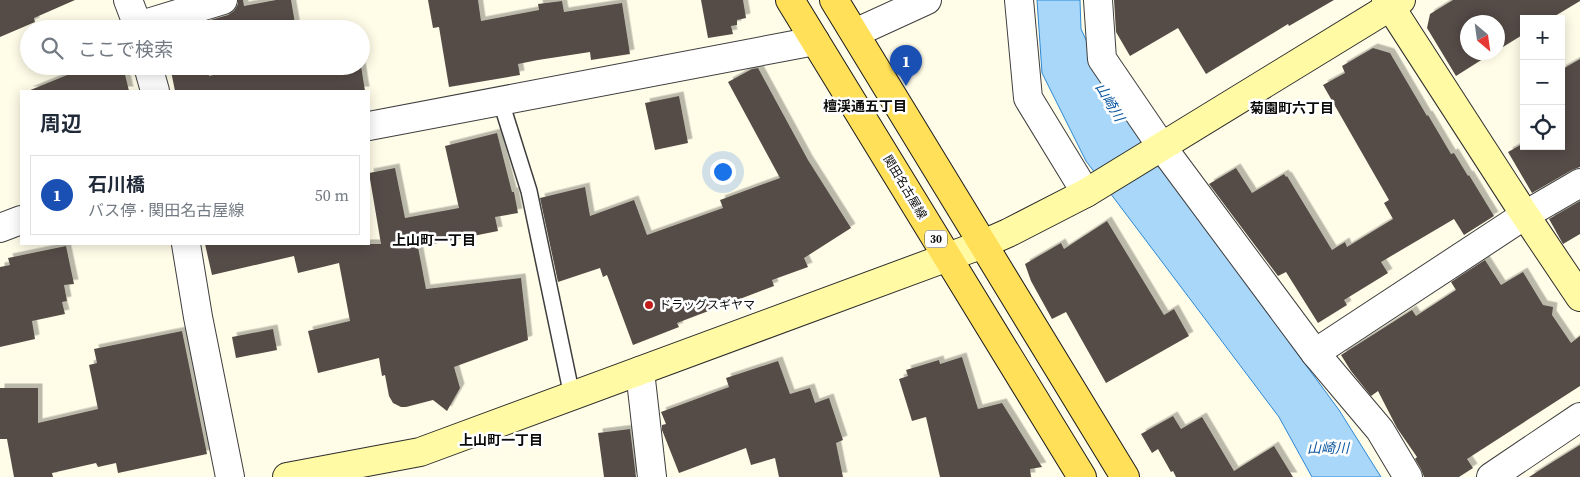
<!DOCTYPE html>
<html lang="ja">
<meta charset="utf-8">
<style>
body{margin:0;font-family:"Source Serif 4","Noto Sans JP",serif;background:#f6f6f7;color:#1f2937}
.controls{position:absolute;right:15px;top:15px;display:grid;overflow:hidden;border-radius:0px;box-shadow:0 2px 12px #0003}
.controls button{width:45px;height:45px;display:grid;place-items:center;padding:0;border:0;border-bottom:1px solid #e0e1e3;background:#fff;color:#1f2937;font:25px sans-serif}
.compass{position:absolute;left:1460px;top:15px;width:45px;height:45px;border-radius:50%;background:#fff;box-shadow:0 2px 12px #0003;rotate:151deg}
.you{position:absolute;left:722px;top:171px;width:18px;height:18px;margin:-12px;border:4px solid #fff;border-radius:50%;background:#1a73e8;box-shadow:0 0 0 8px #1a73e833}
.badge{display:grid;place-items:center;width:32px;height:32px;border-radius:50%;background:#c21d1b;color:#fff;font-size:16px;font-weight:700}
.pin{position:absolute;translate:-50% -41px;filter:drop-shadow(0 1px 2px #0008)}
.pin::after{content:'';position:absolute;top:26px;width:18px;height:15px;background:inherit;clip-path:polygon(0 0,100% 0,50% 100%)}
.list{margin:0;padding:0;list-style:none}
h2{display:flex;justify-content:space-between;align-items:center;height:65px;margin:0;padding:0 20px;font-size:21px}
h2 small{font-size:16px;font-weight:400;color:#747a83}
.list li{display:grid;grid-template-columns:32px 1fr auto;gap:15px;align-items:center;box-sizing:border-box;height:80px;margin:0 10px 10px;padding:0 10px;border:1px solid #e0e1e3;border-radius:0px}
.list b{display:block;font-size:19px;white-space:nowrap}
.list p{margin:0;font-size:16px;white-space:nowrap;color:#747a83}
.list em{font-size:16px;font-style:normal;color:#747a83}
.icon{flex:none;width:28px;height:28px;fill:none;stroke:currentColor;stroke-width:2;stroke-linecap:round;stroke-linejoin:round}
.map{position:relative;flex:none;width:1580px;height:477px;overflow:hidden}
.search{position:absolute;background:#fff;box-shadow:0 2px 12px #0003;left:20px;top:20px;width:350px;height:55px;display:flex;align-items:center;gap:12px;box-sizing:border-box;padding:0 18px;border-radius:28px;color:#747a83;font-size:19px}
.panel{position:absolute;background:#fff;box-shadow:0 2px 12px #0003;left:20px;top:90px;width:350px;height:155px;border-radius:0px}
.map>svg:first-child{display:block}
.water{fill:#a9d7fa;stroke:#2c88d5}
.building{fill:#544c46;filter:url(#shadow)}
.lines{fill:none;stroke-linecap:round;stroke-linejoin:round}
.lane-casing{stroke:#3e3e3e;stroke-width:18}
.street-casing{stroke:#3e3e3e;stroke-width:30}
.secondary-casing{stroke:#2d2d2d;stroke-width:30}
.primary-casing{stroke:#1c1c1c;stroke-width:30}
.lane{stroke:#fff;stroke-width:15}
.street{stroke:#fff;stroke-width:28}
.secondary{stroke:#fffaa3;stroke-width:28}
.primary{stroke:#ffe058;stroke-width:28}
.poi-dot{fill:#c21d1b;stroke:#fff;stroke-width:2}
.labels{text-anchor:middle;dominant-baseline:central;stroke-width:5;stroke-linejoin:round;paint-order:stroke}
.shield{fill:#fff;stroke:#545454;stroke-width:1}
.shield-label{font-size:11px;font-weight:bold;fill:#0b0b0b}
.street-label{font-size:12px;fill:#0b0b0b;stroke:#fff}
.poi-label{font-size:12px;fill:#0b0b0b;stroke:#fff;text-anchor:start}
.water-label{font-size:14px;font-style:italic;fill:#0e59a2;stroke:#fff}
.neighbourhood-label{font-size:14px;font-weight:bold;fill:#0b0b0b;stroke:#fff}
</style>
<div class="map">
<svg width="1580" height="477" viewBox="0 0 1580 477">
<defs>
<filter id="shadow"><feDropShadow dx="4.5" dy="-4.5" stdDeviation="0" flood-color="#0004"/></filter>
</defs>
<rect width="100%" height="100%" fill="#fffce8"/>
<polygon class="water" points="1037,0 1080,0 1081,29 1108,88 1140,140 1339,410 1381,477 1312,477 1279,417 1086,161 1042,73"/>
<g class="building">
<polygon points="0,0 75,0 34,18 35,22 0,37"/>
<polygon points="238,0 243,0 244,6 276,0 291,0 296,29 208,29 207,21 228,15 234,11 238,4"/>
<polygon points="428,0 478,0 481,21 539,10 538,4 562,1 564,12 622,3 630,54 591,60 590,52 538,60 518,64 520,75 449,87 439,27 433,28"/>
<polygon points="701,0 743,0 746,18 737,20 737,25 731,26 733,34 708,38"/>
<polygon points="1114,0 1334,0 1289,26 1288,24 1206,74 1178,28 1130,56 1116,32"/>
<polygon points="1453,0 1580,0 1580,1 1550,19 1524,19 1524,34 1498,50 1498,22 1468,22 1468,52 1494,52 1456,76 1427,28 1430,14"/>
<polygon points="1373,48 1390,53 1427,116 1428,115 1451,154 1454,153 1468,176 1469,175 1494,216 1464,235 1454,219 1381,262 1388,273 1344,300 1347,305 1318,323 1286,272 1278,276 1209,184 1236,168 1252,193 1284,174 1286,177 1287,176 1332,250 1345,242 1347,247 1393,219 1384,203 1389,200 1323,85 1345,73 1342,66"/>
<polygon points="1580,59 1580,167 1572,170 1532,193 1508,152 1524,143 1524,146 1561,146 1561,70"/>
<polygon points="70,66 123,66 129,91 28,91 72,73"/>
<polygon points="170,66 207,66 209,76 254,66 361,66 365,91 175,91"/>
<polygon points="758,68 808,160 851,228 804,258 808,267 772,280 774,286 677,323 679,327 633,345 607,275 603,277 600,268 558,282 540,198 585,187 590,216 634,200 647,235 723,208 720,200 780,178 728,82 752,69"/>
<polygon points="679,96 688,143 655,150 645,103"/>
<polygon points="497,133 512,192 514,192 518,213 495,217 498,231 418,247 426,289 521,278 528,340 454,367 460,388 447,411 433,400 406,407 401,407 393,403 389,396 385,375 382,376 379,358 318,373 308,331 350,321 339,263 298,273 294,256 212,275 205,244 381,244 369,173 395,168 405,218 459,208 445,146"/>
<polygon points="1580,201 1580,234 1563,244 1549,219"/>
<polygon points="1107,221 1164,315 1174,309 1189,336 1106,383 1066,312 1052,319 1031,281 1025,264 1061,243 1064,249"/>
<polygon points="66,246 74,284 64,285 67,301 62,302 65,314 32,321 35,339 0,347 0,267 10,265 8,258"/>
<polygon points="1485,260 1501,285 1523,272 1543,305 1553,307 1552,315 1571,343 1580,336 1580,386 1467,459 1473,468 1459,477 1424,477 1421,469 1415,459 1417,457 1397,428 1378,391 1371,396 1351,371 1341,355 1412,310 1416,316 1456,290 1451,282"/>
<polygon points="273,329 277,350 236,358 232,337"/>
<polygon points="182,331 207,454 118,473 116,463 98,467 96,463 52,473 53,477 14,477 7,439 0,439 0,388 38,388 38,423 98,409 89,365 97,363 94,349"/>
<polygon points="962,357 978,409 1002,403 1042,467 1030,469 1031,477 940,477 926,417 912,421 899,379 908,376 906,370 939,360 940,364"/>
<polygon points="778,361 790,394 810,388 815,403 829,398 843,440 836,443 843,477 779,477 775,458 751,465 746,448 679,473 662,430 662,425 666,424 661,412 729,387 726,378"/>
<polygon points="1173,416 1181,429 1202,417 1234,471 1274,446 1293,477 1176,477 1173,471 1171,472 1158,449 1152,453 1141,434"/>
<polygon points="630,429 636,477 604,477 598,433"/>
<polygon points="1580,445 1580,477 1529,477 1559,458"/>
</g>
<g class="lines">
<g class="lane-casing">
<polyline id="lane" points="501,102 529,191 572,396"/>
</g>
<g class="street-casing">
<g id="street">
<polyline points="128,0 139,29"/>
<polyline points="1019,0 1028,98 1086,193"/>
<polyline points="1098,0 1102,59 1162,147 1315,353 1380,430 1408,477"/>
<polyline points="138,26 223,0"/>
<polyline points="855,33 927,0"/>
<polyline points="148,66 155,91"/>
<polyline points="369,126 815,41"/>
<polyline points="0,228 21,220"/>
<polyline points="186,244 198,317 230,477"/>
<polyline points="1315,353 1525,215 1580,183"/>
<polyline points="640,371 652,477"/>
<polyline points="1491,477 1580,417"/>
</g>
</g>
<g class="secondary-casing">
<g id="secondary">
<polyline points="1386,0 1525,215 1580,297"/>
<polyline points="287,477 420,452 983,244 1008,233 1086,193 1401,0"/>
</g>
</g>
<g class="primary-casing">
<g id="primary">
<polyline points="790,0 1082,477"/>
<polyline points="834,0 1125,477"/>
</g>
</g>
<use href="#lane" class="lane"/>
<use href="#street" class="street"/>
<use href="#secondary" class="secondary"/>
<use href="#primary" class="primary"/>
</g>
<circle class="poi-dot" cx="649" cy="305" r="5"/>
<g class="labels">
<rect class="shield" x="925" y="230.5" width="22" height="17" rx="4"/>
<g class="shield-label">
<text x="936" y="239">30</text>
</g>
<g class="street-label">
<text transform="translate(905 187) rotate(59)">関田名古屋線</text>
</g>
<g class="poi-label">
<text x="659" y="305">ドラッグスギヤマ</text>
</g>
<g class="water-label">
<text transform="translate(1110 102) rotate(59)">山崎川</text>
<text x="1328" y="448">山崎川</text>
</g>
<g class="neighbourhood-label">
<text x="865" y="106">檀渓通五丁目</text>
<text x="1292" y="108">菊園町六丁目</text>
<text x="434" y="240">上山町一丁目</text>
<text x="501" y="440">上山町一丁目</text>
</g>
</g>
</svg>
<div class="controls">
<button>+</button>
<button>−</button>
<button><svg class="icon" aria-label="locate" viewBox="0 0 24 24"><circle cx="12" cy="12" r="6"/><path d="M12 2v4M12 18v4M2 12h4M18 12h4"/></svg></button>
</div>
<svg class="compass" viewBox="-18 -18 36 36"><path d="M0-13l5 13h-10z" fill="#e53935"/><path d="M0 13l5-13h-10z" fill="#747a83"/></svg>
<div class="you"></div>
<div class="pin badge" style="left:906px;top:86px;background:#1a4fb4">1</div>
<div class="search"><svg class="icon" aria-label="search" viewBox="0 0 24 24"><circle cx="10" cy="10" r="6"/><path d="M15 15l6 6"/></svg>ここで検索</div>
<section class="panel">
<h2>周辺<small></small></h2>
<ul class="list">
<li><span class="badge" style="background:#1a4fb4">1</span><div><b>石川橋</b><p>バス停 · 関田名古屋線</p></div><em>50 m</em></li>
</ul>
</section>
</div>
